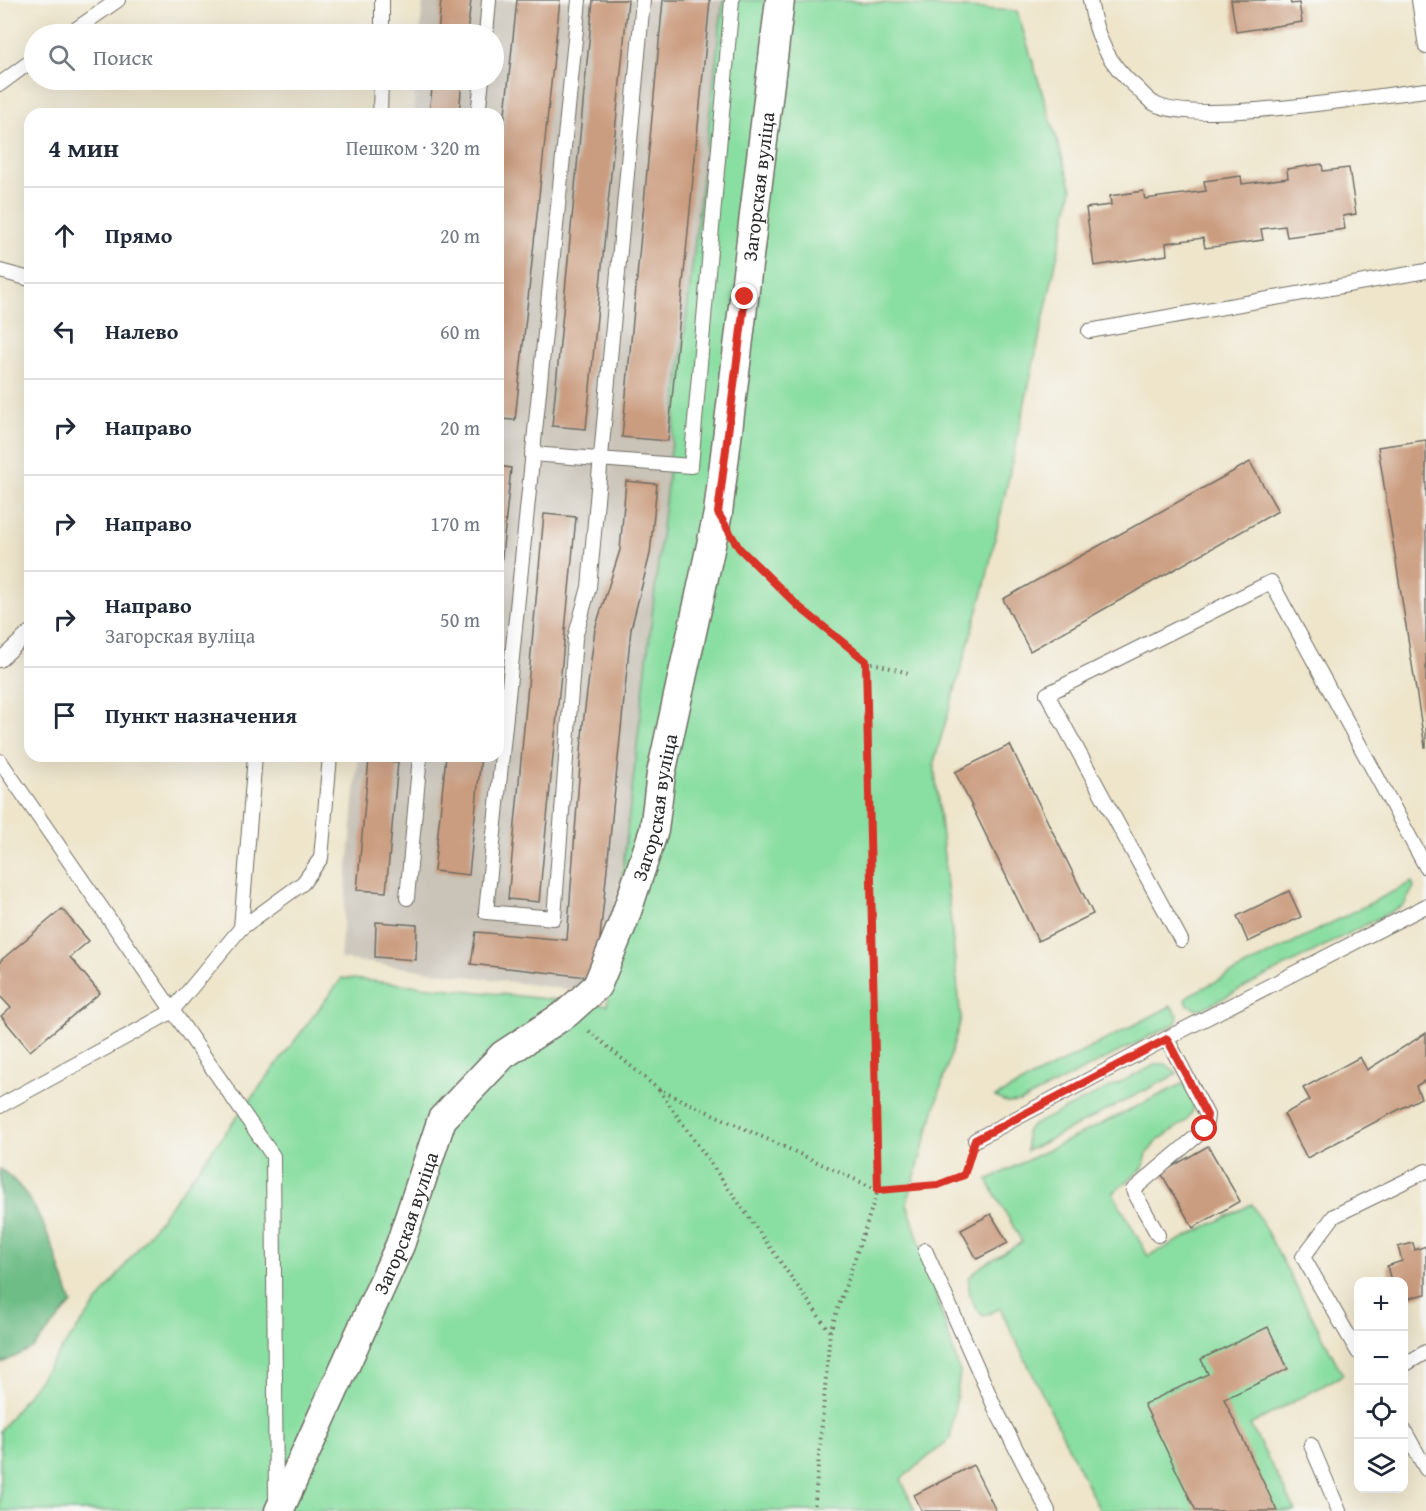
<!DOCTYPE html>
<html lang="ru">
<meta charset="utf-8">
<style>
body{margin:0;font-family:"Gentium Book Plus",serif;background:#f2f2f3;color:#1f2937}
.controls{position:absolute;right:18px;bottom:18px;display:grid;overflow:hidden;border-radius:12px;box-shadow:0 6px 24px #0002}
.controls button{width:54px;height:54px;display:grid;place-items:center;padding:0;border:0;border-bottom:2px solid #e0e1e3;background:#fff;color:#1f2937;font:30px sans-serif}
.stop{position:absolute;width:18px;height:18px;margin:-14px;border:4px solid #d93025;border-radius:50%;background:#fff}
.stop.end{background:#d93025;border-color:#fff;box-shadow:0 2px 6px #0008}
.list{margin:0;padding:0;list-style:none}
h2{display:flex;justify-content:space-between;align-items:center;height:78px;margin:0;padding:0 24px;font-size:26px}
h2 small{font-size:20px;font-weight:400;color:#747a83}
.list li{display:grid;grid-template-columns:39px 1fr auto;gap:18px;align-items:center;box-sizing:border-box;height:96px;padding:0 24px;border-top:2px solid #e0e1e3}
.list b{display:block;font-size:22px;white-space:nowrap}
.list p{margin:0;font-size:20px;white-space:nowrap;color:#747a83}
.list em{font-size:20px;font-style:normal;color:#747a83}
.icon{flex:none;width:33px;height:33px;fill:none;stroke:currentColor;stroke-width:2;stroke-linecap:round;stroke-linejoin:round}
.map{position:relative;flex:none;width:1426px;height:1511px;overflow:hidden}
.search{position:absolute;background:#fff;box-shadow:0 6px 24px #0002;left:24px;top:24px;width:480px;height:66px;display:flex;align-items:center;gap:15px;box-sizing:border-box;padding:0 21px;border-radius:33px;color:#747a83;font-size:22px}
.panel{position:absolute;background:#fff;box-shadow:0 6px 24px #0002;left:24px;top:108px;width:480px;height:654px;border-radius:18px}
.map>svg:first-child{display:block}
.industrial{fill:#c9c3b8}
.green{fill:#89dea1;stroke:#5a8466;stroke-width:1.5}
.forest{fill:#6ebd87;stroke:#4c7459;stroke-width:1.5}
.building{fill:#cb9d80}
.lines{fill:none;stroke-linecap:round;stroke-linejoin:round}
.service-casing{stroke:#6f6c63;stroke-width:16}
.minor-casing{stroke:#6f6c63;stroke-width:31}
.path{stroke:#6f6c63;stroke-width:4;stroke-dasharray:1.5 4.5;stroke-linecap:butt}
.service{stroke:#fff;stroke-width:14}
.minor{stroke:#fff;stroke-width:28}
.route{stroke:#d93025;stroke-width:8}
.labels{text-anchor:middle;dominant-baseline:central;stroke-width:5;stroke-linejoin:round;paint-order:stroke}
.street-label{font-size:20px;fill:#2b2b2b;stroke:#f6f6f2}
</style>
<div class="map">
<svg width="1426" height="1511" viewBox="0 0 1426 1511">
<rect width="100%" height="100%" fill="#f6f6f2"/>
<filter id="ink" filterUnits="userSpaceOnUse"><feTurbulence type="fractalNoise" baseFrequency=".0167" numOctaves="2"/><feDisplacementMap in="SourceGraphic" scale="12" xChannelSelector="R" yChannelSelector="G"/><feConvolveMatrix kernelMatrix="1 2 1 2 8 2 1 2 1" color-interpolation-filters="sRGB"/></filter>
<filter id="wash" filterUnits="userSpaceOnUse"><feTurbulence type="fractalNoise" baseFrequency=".008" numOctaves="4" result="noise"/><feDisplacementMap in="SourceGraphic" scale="24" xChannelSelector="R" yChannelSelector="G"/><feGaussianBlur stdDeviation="1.35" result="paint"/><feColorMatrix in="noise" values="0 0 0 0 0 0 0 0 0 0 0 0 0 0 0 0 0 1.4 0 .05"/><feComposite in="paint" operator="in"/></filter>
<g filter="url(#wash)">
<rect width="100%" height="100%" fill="#eee5cb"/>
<polygon class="industrial" points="423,0 763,0 601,994 340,959 358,756 498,756 498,114 413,114 416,80 494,80 494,34 420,34"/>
<g class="green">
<polygon points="723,0 830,0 1017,11 1072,189 984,589 934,762 961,1019 907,1203 960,1372 950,1439 901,1479 915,1511 0,1511 0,1431 342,978 607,1005"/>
<path d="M1412 882 1414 887 1404 905 1204 1008C1196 1010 1189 1008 1185 1000L1189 995Z"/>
<polygon points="1171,1006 1178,1015 1176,1023 1020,1102 1008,1103 995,1097"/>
<polygon points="1157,1064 1166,1064 1177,1074 1027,1151 1026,1132 1031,1126"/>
<path d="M1184 1083 1194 1100 1193 1111 1186 1121 1156 1142 1147 1154 1143 1168 1113 1193 1148 1256 1252 1204 1343 1375 1250 1425 1296 1511H1100L1000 1308 984 1316C971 1304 968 1296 969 1278L980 1267 1022 1242 987 1180Z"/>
</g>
<path class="forest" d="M0 1169C41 1196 57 1260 72 1304L33 1348 0 1364Z"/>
<g id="blocks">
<g class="building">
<polygon points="441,0 471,0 467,34 438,34"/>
<polygon points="517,0 560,0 515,420 498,419 498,180"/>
<polygon points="593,0 628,0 586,429 552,426"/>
<polygon points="663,0 710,0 668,441 622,437"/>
<polygon points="1231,0 1290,0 1291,4 1299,3 1302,22 1236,32"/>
<polygon points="433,80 462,80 459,114 429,114"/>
<polygon points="1322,164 1323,171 1349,168 1356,214 1343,216 1345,229 1287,237 1285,226 1261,229 1263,240 1205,248 1203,238 1166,243 1167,255 1094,266 1086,208 1111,205 1110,196 1143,191 1145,199 1206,191 1204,181 1241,176 1242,184 1288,178 1287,169"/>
<polygon points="1426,440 1426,747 1425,747 1378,447"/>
<polygon points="1250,462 1278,511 1030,651 1003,599"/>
<polygon points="498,466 511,468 500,576 498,576"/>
<polygon points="626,481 657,484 650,554 631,629 596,978 471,964 476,932 567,940 583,724 595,629 620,550"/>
<polygon points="544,514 576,517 539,902 508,899"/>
<polygon points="1010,745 1093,914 1038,941 955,772"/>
<polygon points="446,756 481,756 469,875 434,871"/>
<polygon points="369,759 398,762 386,892 357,890"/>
<polygon points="1289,891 1301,917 1248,942 1237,916"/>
<polygon points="62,909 89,941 70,957 100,993 30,1051 1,1016 11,1008 0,996 0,961"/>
<polygon points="376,922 417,925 416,960 375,957"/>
<polygon points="1426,1033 1426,1080 1416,1086 1421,1098 1307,1158 1284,1114 1310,1100 1303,1088 1360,1057 1367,1070"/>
<polygon points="1208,1146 1240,1201 1193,1228 1161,1173"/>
<polygon points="991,1214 1008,1243 977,1259 961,1230"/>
<polygon points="1413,1243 1415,1250 1426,1246 1426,1294 1404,1299 1404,1281 1391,1281 1387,1266 1402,1261 1398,1247"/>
<polygon points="1268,1327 1288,1369 1224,1399 1277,1511 1196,1511 1144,1404 1208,1374 1201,1359"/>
<polygon points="973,1465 996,1511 922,1511 914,1495"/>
</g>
</g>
</g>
<g filter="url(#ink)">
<use href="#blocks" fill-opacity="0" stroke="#6f6c63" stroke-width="1.5"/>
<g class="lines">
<g class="service-casing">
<g id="service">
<polyline points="382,0 382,34"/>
<polyline points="579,0 486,912 554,918 575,638 589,587 643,0"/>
<path d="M1090 0C1096 38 1108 64 1138 89 1143 94 1149 101 1155 104 1195 126 1373 96 1426 90"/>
<polyline points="1419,0 1426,47"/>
<polyline points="69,34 118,0"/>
<polyline points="486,34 489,0"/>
<polyline points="0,84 34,59"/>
<polyline points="380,114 381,80"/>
<polyline points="478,114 482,80"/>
<polyline points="0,271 30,279"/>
<polyline points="1089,331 1426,271"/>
<polyline points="532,454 691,466 732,0"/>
<polyline points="0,660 30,632"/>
<polyline points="0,761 273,1156 276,1500"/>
<polyline points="407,898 420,756"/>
<polyline points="241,928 303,883 321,858 330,756"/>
<polyline points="1181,940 1047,694 1271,582 1426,867"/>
<polyline points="0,1106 171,1012 241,928 255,756"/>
<polyline points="975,1140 1173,1035 1426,906"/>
<polyline points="1158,1235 1133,1190 1205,1129 1207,1115 1167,1039"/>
<polyline points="925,1250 996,1410 1048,1511"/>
<polyline points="1358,1352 1303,1257 1334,1216 1426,1171"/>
<polyline points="1404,1365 1426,1352"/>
<polyline points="1404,1430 1426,1469"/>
<polyline points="1311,1445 1339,1511"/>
</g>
</g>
<g class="minor-casing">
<g id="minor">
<path id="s1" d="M279 1511 400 1245 442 1119 503 1055 567 1013 597 986 624 920 654 830 661 774 718 513 780 0"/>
</g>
</g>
<g class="path">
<polyline points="740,550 798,606 866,661 908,673"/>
<polyline points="589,1031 658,1089 878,1190 938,1185 964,1175 969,1160"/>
<polyline points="659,1090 830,1332"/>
<polyline points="814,1511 830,1332 878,1190 866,661"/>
</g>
<use href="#service" class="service"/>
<use href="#minor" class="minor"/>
</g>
</g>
<g class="lines" filter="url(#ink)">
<polyline class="route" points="745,297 718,513 739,548 798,606 866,661 878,1190 938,1185 964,1175 975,1140 1167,1039 1207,1115 1205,1129"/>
</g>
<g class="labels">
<g class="street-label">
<text stroke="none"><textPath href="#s1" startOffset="1449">Загорская вуліца</textPath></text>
<text stroke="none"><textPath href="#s1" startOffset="819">Загорская вуліца</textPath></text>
<text stroke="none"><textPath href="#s1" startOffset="315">Загорская вуліца</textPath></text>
</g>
</g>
</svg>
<div class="controls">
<button>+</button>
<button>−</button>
<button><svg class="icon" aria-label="locate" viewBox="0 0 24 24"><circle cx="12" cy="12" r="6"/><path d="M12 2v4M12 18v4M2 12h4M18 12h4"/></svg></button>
<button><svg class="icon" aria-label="layers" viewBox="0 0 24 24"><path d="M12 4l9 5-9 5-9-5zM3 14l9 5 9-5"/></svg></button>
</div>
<div class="stop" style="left:1205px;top:1129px"></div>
<div class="stop end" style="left:745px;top:297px"></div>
<div class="search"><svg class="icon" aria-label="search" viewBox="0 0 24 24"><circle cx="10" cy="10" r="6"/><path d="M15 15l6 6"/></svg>Поиск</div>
<section class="panel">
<h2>4 мин<small>Пешком · 320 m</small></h2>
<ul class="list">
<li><svg class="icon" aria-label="ahead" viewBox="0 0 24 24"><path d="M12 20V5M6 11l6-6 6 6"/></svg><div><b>Прямо</b></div><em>20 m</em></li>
<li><svg class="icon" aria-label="left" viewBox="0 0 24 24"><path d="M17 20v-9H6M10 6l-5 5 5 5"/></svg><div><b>Налево</b></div><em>60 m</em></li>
<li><svg class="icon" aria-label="right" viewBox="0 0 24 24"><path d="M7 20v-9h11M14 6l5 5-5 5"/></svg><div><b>Направо</b></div><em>20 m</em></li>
<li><svg class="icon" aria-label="right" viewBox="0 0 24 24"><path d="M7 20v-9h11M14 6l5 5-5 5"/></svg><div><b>Направо</b></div><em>170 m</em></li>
<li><svg class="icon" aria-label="right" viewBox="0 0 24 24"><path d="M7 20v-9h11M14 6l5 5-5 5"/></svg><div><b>Направо</b><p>Загорская вуліца</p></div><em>50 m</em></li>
<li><svg class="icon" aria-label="arrive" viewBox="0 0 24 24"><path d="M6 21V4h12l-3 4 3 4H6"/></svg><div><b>Пункт назначения</b></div></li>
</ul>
</section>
</div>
